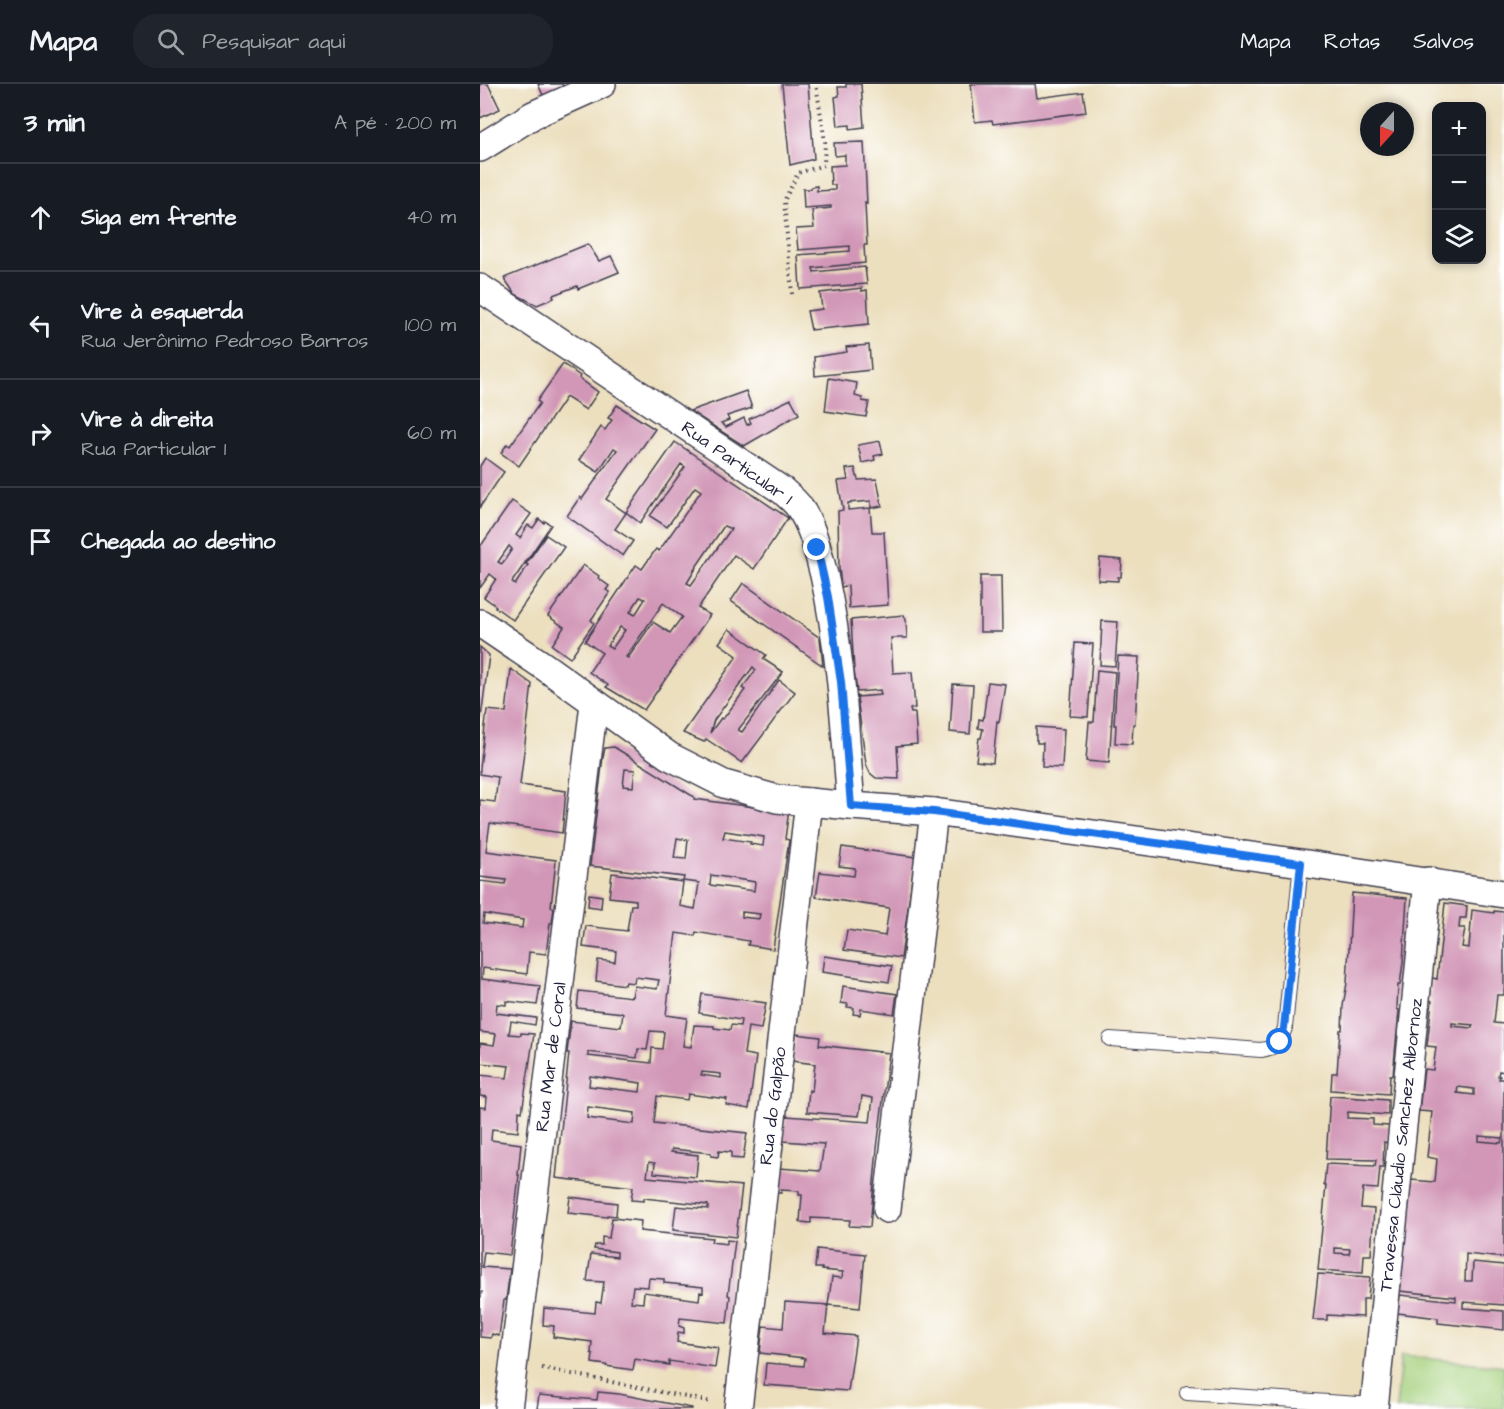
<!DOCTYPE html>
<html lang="pt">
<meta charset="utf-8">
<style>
body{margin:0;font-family:"Architects Daughter",sans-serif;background:#20242c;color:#f1f3f6}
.controls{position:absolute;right:18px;top:18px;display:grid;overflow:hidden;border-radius:12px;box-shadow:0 3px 9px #0003}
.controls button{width:54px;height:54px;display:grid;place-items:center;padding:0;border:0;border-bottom:2px solid #363941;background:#171b24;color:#f1f3f6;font:30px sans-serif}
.compass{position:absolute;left:880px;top:18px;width:54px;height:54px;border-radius:50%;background:#171b24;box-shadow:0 3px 9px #0003;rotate:201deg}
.stop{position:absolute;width:18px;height:18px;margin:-14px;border:4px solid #1a73e8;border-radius:50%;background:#fff}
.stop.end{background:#1a73e8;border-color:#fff;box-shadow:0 2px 6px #0008}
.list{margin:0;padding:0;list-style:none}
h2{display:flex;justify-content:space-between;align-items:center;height:78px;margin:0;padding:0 24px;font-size:26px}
h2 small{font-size:20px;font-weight:400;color:#9ea1a6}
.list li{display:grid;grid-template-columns:39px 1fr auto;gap:18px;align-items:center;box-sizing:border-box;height:108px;padding:0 24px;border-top:2px solid #363941}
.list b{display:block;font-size:22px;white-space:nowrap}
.list p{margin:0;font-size:20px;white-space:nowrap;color:#9ea1a6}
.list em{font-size:20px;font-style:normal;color:#9ea1a6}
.icon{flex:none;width:33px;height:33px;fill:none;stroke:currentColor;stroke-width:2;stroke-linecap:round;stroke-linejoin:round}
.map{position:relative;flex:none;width:1024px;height:1325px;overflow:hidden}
header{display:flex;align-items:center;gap:36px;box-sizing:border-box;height:84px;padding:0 30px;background:#171b24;border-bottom:2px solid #363941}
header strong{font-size:28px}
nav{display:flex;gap:33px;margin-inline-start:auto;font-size:21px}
.search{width:420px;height:54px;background:#20242c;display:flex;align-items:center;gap:15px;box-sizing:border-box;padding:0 21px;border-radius:24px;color:#9ea1a6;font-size:22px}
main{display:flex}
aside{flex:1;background:#171b24}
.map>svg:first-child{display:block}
.green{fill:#a4d07c;stroke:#63795c;stroke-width:1.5}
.building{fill:#d297b7;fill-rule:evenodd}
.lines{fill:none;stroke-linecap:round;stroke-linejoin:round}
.service-casing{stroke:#403e4f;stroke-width:16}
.minor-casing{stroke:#403e4f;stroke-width:30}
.path{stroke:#403e4f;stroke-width:4;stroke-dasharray:1.5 4.5;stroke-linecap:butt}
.service{stroke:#fff;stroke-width:14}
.minor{stroke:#fff;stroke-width:27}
.route{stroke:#1a73e8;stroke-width:8}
.labels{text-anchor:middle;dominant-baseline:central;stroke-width:4.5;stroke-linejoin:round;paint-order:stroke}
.street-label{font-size:18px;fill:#22223b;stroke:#fff}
</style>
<header>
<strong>Mapa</strong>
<div class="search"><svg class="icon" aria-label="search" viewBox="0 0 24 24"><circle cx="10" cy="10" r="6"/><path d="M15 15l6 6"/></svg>Pesquisar aqui</div>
<nav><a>Mapa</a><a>Rotas</a><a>Salvos</a></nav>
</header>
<main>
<aside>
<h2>3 min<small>A pé · 200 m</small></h2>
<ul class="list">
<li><svg class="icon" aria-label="ahead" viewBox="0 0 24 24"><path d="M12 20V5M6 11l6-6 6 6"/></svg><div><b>Siga em frente</b></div><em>40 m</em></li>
<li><svg class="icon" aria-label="left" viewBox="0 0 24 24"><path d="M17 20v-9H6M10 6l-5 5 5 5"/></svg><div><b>Vire à esquerda</b><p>Rua Jerônimo Pedroso Barros</p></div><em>100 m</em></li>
<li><svg class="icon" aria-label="right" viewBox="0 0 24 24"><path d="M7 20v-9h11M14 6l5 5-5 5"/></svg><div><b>Vire à direita</b><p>Rua Particular 1</p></div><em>60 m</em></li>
<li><svg class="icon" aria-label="arrive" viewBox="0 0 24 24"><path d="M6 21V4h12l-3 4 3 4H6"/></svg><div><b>Chegada ao destino</b></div></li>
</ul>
</aside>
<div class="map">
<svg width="1024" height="1325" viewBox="0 0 1024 1325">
<rect width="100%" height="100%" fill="#fff"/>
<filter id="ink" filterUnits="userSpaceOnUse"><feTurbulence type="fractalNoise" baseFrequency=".0167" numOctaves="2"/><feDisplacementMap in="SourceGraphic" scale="12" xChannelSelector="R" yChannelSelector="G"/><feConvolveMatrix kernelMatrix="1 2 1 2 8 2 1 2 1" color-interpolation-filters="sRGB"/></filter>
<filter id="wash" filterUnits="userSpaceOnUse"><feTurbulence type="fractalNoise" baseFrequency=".008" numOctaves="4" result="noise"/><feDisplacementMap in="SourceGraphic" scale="24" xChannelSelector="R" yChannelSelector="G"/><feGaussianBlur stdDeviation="1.35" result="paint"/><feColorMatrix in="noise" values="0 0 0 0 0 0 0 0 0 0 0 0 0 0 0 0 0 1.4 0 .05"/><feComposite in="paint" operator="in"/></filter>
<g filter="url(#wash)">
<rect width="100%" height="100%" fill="#ecdfbe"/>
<polygon class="green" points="921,1272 1024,1282 1024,1325 916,1325"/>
<g id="blocks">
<g class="building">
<polygon points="0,0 8,0 20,25 0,34"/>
<polygon points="58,0 82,0 84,3 63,11"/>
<polygon points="302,0 328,0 334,75 310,81"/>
<polygon points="366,0 381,0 384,43 370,45 370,41 358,42 355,13 359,12 358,3 366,3"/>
<polygon points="491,0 555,0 557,14 603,8 606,28 513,40 512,36 495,38"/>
<polygon points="384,58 387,120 385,119 387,161 384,161 385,179 333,184 334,188 385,183 387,200 320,205 318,171 370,167 370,162 318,166 316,145 334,144 332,126 351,124 351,122 324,124 323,105 331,105 331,103 337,102 337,107 355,106 355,101 351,101 350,82 365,81 365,71 355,72 354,59"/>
<polygon points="108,160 119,177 131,172 139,188 98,205 97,202 73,211 74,214 57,221 35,210 24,194"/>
<polygon points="382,204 382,207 387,206 389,240 331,246 327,227 342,225 340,209"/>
<polygon points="389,261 391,286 335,292 334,273 367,268 366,263"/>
<polygon points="83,280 100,292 99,294 118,308 106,326 86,313 39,382 21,369 27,360 30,362 60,319 57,317"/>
<polygon points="349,294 377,299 375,312 382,314 382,317 389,318 386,333 345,327"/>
<polygon points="266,307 272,324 247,332 249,336 241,339 246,343 264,334 267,341 271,339 269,335 311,315 319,330 264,362 210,327"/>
<polygon points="137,321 175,345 126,415 146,429 135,445 153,457 143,472 87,432 100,413 102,415 137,366 134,364 118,388 99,376 121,343 125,346 132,336 128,334"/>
<polygon points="400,357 403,370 394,372 395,376 382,379 378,361"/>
<path d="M195 358 308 434 274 485 254 471 218 524 230 531 164 626 126 603 128 601 109 588 122 569 105 557 156 481 162 485 176 465 179 467 221 407 215 403 187 443 170 432 205 383 201 380 160 439 146 428ZM244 442 251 445 211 501 207 499 215 486H214ZM160 513 165 515 155 531 150 528ZM183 519 202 533 190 549 173 538 148 574 146 573ZM140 543 145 546 132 565 127 562Z"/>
<polygon points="5,374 24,388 0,423 0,382"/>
<polygon points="375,384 378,396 397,395 402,422 391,424 391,417 368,419 368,426 390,424 392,448 404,448 408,521 369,524 368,502 361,503 359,483 358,427 363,426 358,397 368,396 366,385"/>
<path d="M32 417 51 430 36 451 40 454 48 441 53 444 59 435 64 439 65 437 71 441 32 498 35 501 48 481 46 480 66 451 84 463 33 536 15 523 16 522 4 513 16 495 10 490 0 504V463ZM29 462 32 465 22 480 18 478Z"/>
<polygon points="620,474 642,476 641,493 638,493 638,497 618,496"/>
<polygon points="103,481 119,492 118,494 129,502 126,506 130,508 111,536 114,539 90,574 72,561 84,543 68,532"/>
<polygon points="500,492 521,492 522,548 500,548"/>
<polygon points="263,499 340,554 343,582 251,517"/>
<polygon points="424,531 426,536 427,554 411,554 413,589 432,588 435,624 430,625 431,629 435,629 437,660 417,662 419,695 396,694 390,689 386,680 377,613 401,611 400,606 377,608 374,586 371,536"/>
<polygon points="622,537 638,538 635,582 620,581"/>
<path d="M249 545 286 571 283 575 303 588 258 646 262 648 299 596 315 608 262 679 226 655 224 658 203 649 257 572 239 559ZM273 583 276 586 262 604 265 606 243 635 241 634 230 649 234 636Z"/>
<polygon points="595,559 613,560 608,633 590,632"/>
<polygon points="0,563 9,571 1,634 0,634"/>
<polygon points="638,572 659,573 655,640 653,640 652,660 635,659 636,641 634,641"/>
<path d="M31 585 52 600 40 701 86 707 82 749 10 739 6 767 76 776 71 823 74 824 72 839H70L66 870 49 868 47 890 3 884 2 895 60 902 57 921 26 917V921L17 920 16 929 56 934 55 941 31 937 29 950 41 951V949L54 950 42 1028 39 1027 38 1048 12 1045 11 1056 41 1060 38 1091H39L30 1171 4 1168 2 1183 30 1185 26 1216H24L19 1252 12 1250 11 1254 0 1253V1213H1L2 1208H0V1023L6 1024 7 1013 0 1012V991L27 994 29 982 0 979V959L14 961 16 950 0 948V797L25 800 26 796 0 793V716L15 718 18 693 0 690V684L7 626 26 628ZM4 830 43 836 42 844 3 839Z"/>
<polygon points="617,586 635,588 629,679 606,677 609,638 614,638"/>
<polygon points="508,598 525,600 519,638 517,637 513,679 496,677 499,654 501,654 503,645 498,644 499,635 503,636"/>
<polygon points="473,600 493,601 490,650 470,648"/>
<polygon points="556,643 584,645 582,684 562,683 563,659 557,659 557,656 556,656"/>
<path d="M134 663 214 713V715L281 724 309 725 305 755 309 756 293 865 268 861 269 857 216 848 215 852 196 849 186 931 207 934 203 962 211 963 214 941 234 942V944L250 946 251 941 260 942 261 936 219 929 222 910 286 919 281 945 268 943 264 970 276 972 269 1025 246 1021 247 1015 208 1010 207 1016 177 1012 174 1039 267 1049 263 1075 251 1074V1068L239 1067 238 1073 231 1072V1069L192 1065 191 1068 218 1071 216 1093 174 1089 175 1079 169 1078 167 1093 262 1102 256 1153 193 1146 196 1122 228 1125V1121L164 1114V1117L151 1116 153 1103 76 1094 89 969H87L91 937 141 943 143 929 97 924 99 907 152 913 154 902 177 905 179 896 155 893 154 899 146 898 145 901 116 897 118 876 135 878 136 867 103 863 106 842 147 847 151 821H156V816L129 813 132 789 203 798 200 822 215 825 219 799 203 797 204 793 110 782 123 673 125 664ZM145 685 155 686 153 703 143 702ZM245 747 284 753 283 762 270 760 271 758 243 754ZM197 754 208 756 206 775 194 774ZM231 791 275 798 274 807 230 801ZM262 828 280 830 279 835 262 833ZM170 947 184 948 182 965 172 964 171 979 108 972V968L157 974 158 965 167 966ZM222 988 241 990V994L221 991ZM110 992 161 999 160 1008 109 1002ZM108 1023 155 1029 154 1040 107 1034Z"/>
<polygon points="362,763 435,773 421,874 364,866 367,846 405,852 409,824 336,813 340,788 374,792 375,784 359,782"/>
<polygon points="872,809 927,814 923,878 920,901 918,901 917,925 919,926 913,991 910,991 909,1010 851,1006 852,989 857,989 860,946 862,946 863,922 867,899"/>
<polygon points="109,810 122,812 121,824 108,822"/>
<path d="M965 819 987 822 986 834H980L979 844H985L982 863 989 864 992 826 1014 829V827L1024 828V911H1017L1014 939 1024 940V988L1019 987 1018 992H1020L1019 995H1024V1174L986 1170 985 1197H992L993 1178 1024 1181V1221L983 1218V1224L1024 1227V1246L958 1239V1234L918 1229 920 1211 976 1217V1213L920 1207 931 1096 955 1098 957 1075 947 1073 952 1028 939 1027 944 985 953 986 956 963 947 962 952 917 950 916 952 894 957 895ZM972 939 993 941 992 944 972 942ZM978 1003 994 1005V1011L977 1009ZM999 1052 1022 1054 1021 1059 999 1057Z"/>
<polygon points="344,872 412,882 409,898 342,888"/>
<polygon points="363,902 417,910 414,930 381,925 380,931 373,930 374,924 367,923 368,920 361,919"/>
<polygon points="316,950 340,953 339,961 409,969 397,1064 390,1143 369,1142 370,1136 331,1134 331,1139 320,1138 322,1111 319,1111 319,1107 301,1106 301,1109 296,1109 299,1084 340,1087 344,1060 303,1057 306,1032 390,1038 393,1014 382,1012 379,1032 327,1028 329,1006 332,1007 335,980 312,977"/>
<path d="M850 1012 908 1016V1031L868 1028 867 1034 893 1035V1041L909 1042 908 1059 904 1058 903 1083H900L898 1105 883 1104 881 1124 894 1125 891 1171H884L883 1189 838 1186 846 1101H844L846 1080 895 1082 896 1076 846 1075ZM855 1164 870 1165 869 1170 855 1169Z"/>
<polygon points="90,1113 137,1119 136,1132 127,1131 127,1133 88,1129"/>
<path d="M132 1134 161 1137 160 1147 232 1154 231 1158 247 1160V1156L255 1157 248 1211 250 1212 247 1239 200 1234 199 1242 204 1244V1249L198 1248 197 1258 238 1264 235 1284 189 1277V1281L155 1275 153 1286 126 1282V1281L112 1279 113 1270 111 1269 112 1258 73 1253 74 1242 63 1241 64 1224 115 1229 116 1218 121 1219 124 1198 107 1197 111 1170 137 1173V1168L114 1165 115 1161H122V1153L129 1154ZM169 1194 184 1195V1199L223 1203V1209L220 1208 219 1216 164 1208 163 1219 151 1218 153 1202 168 1203Z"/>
<polygon points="337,1165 385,1170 380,1224 348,1221 352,1193 362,1194 363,1188 342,1186 342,1184 335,1184"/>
<polygon points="838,1190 890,1193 888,1215 883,1215 883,1233 847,1231 847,1236 833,1236"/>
<polygon points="305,1218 348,1221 345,1249 376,1252 368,1307 284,1301 286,1279 324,1282 325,1274 280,1269 283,1242 303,1244"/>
<polygon points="118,1308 139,1310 212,1324 212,1325 57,1325 59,1311 117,1316"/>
</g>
</g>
</g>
<g filter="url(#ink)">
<use href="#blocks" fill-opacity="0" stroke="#403e4f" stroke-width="1.5"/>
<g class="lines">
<g class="service-casing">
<g id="service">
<path d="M630 955 781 966C798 963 799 960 805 944L821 779"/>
<polyline points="707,1309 894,1321"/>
</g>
</g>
<g class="minor-casing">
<g id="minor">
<polyline points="0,64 53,31 122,0"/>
<path d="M0 204 303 407C308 412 315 417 319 423 333 442 338 469 344 491 361 567 365 645 371 722"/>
<polyline points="0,539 65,583 189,672 244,700 297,715 371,722 454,728 821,779 1024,810"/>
<polyline points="407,1125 454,728"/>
<polyline points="28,1325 114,620"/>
<polyline points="258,1325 329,718"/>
<polyline points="894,1325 948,797"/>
</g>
</g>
<g class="path">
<polyline points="312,210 304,117 318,89 344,81 345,58 336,0"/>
<polyline points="62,1284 231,1318"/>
</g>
<use href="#service" class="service"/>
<use href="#minor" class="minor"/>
</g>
</g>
<g class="lines" filter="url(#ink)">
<polyline class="route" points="337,464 348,513 361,598 371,722 454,728 821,779 804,944 800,958"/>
</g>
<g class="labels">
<g class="street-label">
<text transform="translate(257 379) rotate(35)">Rua Particular 1</text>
<text transform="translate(71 973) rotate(-83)">Rua Mar de Coral</text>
<text transform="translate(293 1022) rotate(-83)">Rua do Galpão</text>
<text transform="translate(921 1061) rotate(-84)">Travessa Cláudio Sanchez Albornoz</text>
</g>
</g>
</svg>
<div class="controls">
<button>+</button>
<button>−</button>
<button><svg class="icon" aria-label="layers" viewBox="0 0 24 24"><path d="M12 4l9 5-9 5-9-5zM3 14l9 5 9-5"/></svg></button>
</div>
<svg class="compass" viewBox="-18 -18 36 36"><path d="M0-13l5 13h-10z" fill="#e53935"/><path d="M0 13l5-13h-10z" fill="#9ea1a6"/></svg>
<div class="stop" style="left:800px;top:958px"></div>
<div class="stop end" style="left:337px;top:464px"></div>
</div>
</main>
